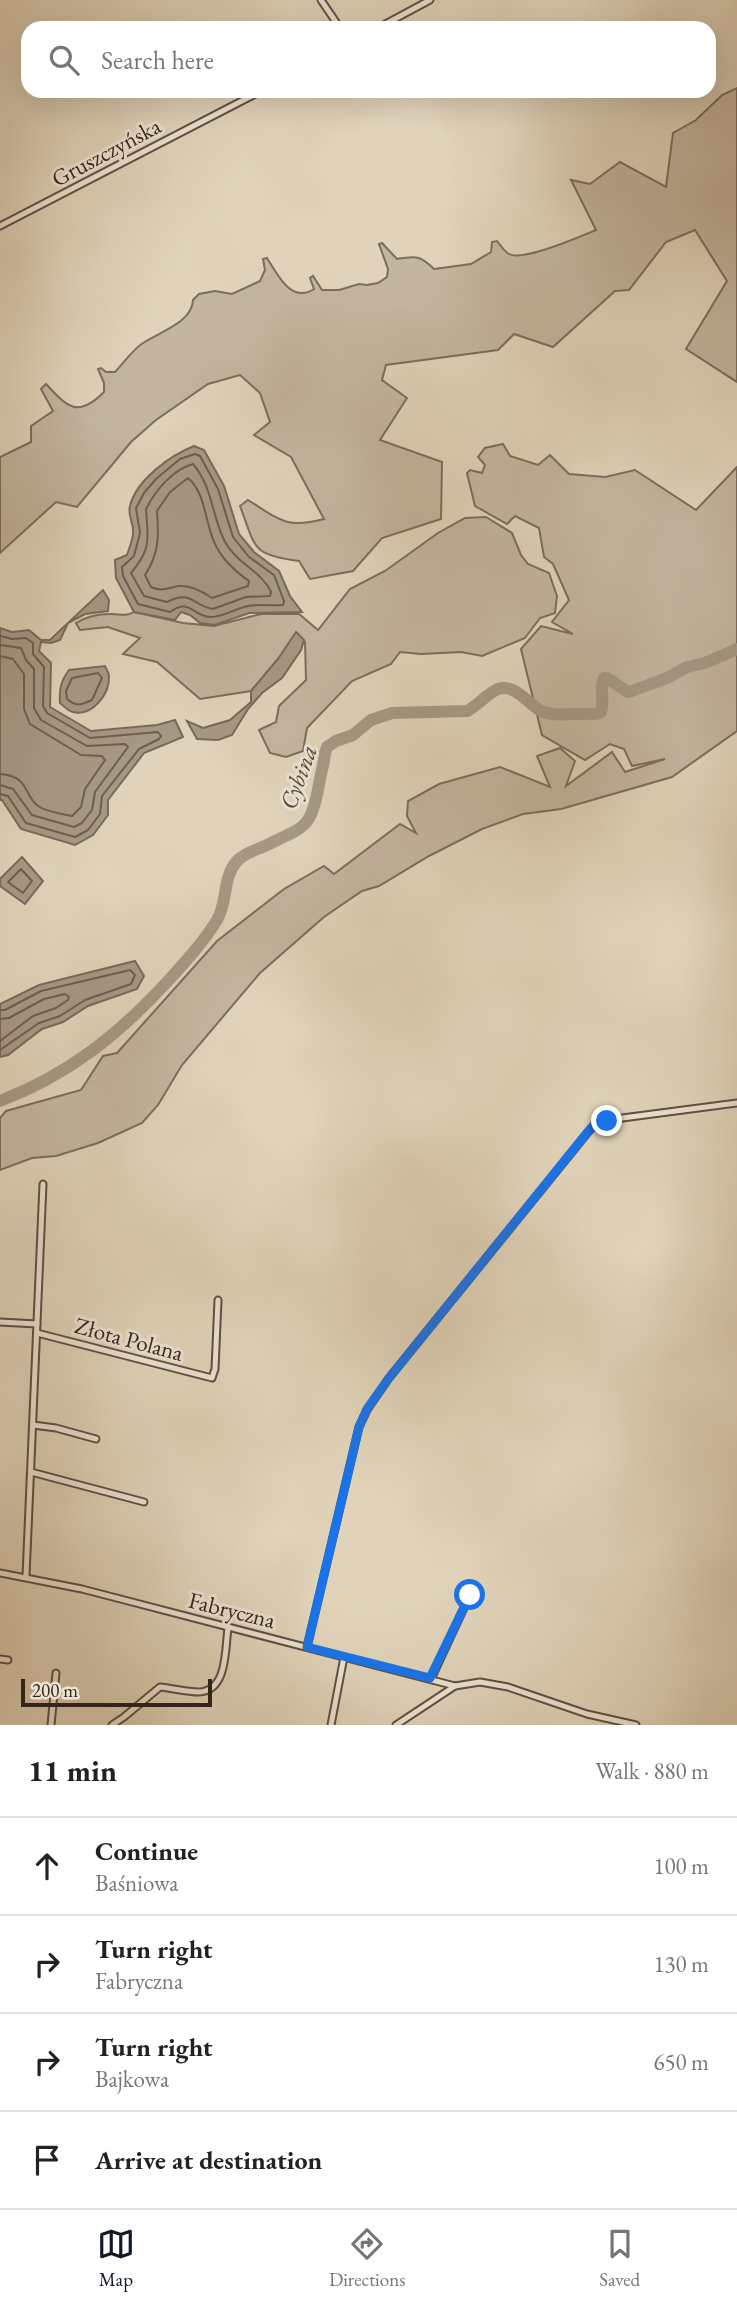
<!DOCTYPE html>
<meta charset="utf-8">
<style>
body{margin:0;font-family:"EB Garamond",serif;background:#f6f6f6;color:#222}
.scale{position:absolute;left:21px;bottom:18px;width:191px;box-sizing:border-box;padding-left:7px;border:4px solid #34251b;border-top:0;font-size:19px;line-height:24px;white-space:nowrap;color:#34251b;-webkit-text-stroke:5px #ebe2d2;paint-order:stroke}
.stop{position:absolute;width:21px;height:21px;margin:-16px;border:5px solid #1a73e8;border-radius:50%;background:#fff}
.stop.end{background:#1a73e8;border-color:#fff;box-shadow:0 2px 7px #0008}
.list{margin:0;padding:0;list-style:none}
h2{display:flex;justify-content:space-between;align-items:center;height:91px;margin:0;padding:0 28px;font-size:30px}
h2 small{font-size:23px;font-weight:400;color:#767676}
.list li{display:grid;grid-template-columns:46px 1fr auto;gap:21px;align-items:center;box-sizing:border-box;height:98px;padding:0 28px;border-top:2px solid #e0e0e0}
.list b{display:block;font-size:26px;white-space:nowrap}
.list p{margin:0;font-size:23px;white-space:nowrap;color:#767676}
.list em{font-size:23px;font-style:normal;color:#767676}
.icon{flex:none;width:38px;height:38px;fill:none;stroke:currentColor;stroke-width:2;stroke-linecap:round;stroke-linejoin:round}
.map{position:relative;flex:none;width:737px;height:1725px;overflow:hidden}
.search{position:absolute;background:#fff;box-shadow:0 7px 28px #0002;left:21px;right:21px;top:21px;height:77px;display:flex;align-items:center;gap:18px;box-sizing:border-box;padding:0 24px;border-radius:21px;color:#767676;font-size:26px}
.sheet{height:483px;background:#fff}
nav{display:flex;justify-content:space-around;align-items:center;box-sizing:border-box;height:98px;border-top:2px solid #e0e0e0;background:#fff;font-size:19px;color:#767676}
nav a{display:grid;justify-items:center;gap:4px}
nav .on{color:#111827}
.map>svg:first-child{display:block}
.green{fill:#c3b59e;stroke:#7c6d5c;stroke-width:2}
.water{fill:#a69883;stroke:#786a59;stroke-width:2}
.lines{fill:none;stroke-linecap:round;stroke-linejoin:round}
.shore{stroke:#6d5e4f;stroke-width:2}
.river{stroke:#a69883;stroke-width:12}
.street-casing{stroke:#5f5042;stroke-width:9}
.street{stroke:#ebe2d2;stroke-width:5}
.route{stroke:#1a73e8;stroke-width:9}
.labels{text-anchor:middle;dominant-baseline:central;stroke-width:6;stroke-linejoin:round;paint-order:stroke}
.street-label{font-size:23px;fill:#34251b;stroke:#ebe2d2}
.water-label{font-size:24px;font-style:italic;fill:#56483a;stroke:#ebe2d2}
</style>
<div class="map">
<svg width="737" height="1725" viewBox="0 0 737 1725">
<rect width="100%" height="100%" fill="#e0d3b9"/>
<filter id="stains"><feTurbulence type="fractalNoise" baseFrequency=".00286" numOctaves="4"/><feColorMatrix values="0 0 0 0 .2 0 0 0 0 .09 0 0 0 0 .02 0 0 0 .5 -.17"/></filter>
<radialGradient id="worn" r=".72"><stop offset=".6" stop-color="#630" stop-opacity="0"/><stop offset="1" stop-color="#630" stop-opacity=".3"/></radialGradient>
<g class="green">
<path d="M737 88V382L686 349 727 281 695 230 666 242 629 290 615 291 553 347 514 334 498 350 386 365 382 380 407 398 380 440 442 462 441 519 382 538 353 571 310 579 299 561C251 555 256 548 240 506L248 500C280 520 286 529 324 519L291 457 254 435 270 422 260 393 240 375 208 384 156 420 131 442 77 507 56 502 0 553V457L31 442V426L53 411 41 389 46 384C68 408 78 418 104 392V383L98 369 101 368 106 372H115C124 363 132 350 143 343 159 332 192 323 193 300L199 294 215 291 232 294 260 281 265 270 263 259 267 258C277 274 291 304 314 289L310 278 313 276 322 290H339L359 284 367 285 378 283 387 277 388 269 379 244 382 243 397 259C416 256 420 255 434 269L471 264 491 252 492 242 497 241C500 245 505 252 509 254 523 262 581 236 596 230L571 180 590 184 620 162 666 187 673 133 696 120 722 95Z"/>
<polygon points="503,444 510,456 538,465 550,455 569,474 605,477 635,470 696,510 737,467 737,731 672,777 561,809 523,814 482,829 429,856 379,886 362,891 324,917 260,973 182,1065 158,1105 142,1123 98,1143 56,1156 32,1158 0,1170 0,1118 6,1111 81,1090 103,1056 117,1053 217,941 284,889 324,866 334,874 400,824 416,833 407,816 408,801 439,784 500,767 550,787 537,756 560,748 575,761 566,786 612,752 625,772 665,759 632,766 624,749 610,744 585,760 542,735 521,649 541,626 573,634 552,622 569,600 553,564 544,557 539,528 515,516 507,524 475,506 467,473 470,470 482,473 485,465 478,457 485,448"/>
<path d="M486 517 512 533 521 555 528 564 549 573 557 596 555 613 540 618 525 638 482 656 461 652 421 654 400 652 391 664 352 681 307 728 303 751 286 757 270 753 259 730 276 722 279 706 306 680 305 642 297 633 278 659 251 691 200 699 157 662 123 654 140 638 108 627 80 630 76 623C87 616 97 614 111 614 120 614 125 617 134 612L183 623 214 626 261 614H299L318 630 350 589 385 571 438 533 465 518Z"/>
</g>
<g class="water">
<path d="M194 446 204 450 224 486 239 534 254 552 279 571 290 596 302 612 249 613 215 625 200 623 190 615 181 612 175 620 134 612 116 578 115 560 127 555C129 548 133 540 133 533 134 524 127 514 130 506 136 480 171 455 194 446Z"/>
<polygon points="103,590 109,600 108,611 85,614 68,623 60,640 51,643 41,642 39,651 51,663 50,707 91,731 157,725 175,720 183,737 144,753 108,800 108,815 93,835 75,845 21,829 2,800 0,800 0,628 12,632 29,630 41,640 50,640"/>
<polygon points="296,632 304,640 301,650 282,678 262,693 248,709 232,735 218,740 197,739 187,721 203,728 230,720 251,702 251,691 278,659"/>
<path d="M105 666C106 669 109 672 109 676 110 694 92 717 73 712 68 711 64 706 60 703 59 689 61 681 69 670Z"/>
<polygon points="22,857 43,881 25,904 0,886 0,879"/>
<polygon points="135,961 144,976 137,989 88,1006 63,1022 42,1029 8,1055 0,1057 0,1004 39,985"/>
</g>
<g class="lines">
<g class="shore">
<path d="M195 454 200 456 218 489 233 537 249 557 274 575 284 601 283 605C271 606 260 604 248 606 236 608 224 617 211 617 193 617 190 597 170 612L138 604 123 576 122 567 134 556 140 533 136 508 144 493 156 479 180 459Z"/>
<path d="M193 464C212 486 212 515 224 540 235 563 262 571 271 592L270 596 246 597 213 609C193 606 191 589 167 602L144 596 131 573C152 548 148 539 146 509 155 491 173 469 193 464Z"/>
<path d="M188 478C206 493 205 524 215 544 222 559 236 572 249 581L248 586 212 598C202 591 191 585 179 586 167 588 162 592 151 587L145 575C159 554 159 536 157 511L170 492Z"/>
<polyline points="0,636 12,639 26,638 33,643 33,654 44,667 43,706 47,713 90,738 158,732 161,736 159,739 139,749 102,796 100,814 88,830 75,837 26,823 8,796 0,794"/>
<polyline points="0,645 21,648 26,660 34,669 34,708 41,720 87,746 125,744 128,747 95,792 92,810 82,823 74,827 32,815 13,789 0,785"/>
<path d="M0 656 13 659 24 674V709L30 724 81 755 102 756 105 760 85 789 81 807 72 816C63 814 46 812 38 806 23 795 30 776 0 774"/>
<path d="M98 673 102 678 92 700C81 705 76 707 67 699L66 691 72 678Z"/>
<polygon points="21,869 32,881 23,893 8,882"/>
<polyline points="0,1010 5,1010 41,991 130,970 135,975 131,984 85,1000 60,1016 39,1023 0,1050"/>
<polyline points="0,1019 9,1018 44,999 65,994 69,997 68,1000 56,1008 33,1016 0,1041"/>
</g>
<path class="river" d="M0 1101C68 1075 118 1035 167 982 185 962 203 943 217 920 228 902 222 878 237 861 244 853 256 850 265 846 304 826 311 831 319 784 321 773 324 764 325 753L327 747 336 741 353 735 371 720 392 713 467 711C478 706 486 694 498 689 515 683 529 705 541 711 557 718 578 712 596 714L601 712C605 700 599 689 604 678H607L628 692 632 691 667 678 687 667 705 663 737 649"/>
<g class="street-casing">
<g id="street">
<polyline points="321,0 340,28"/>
<polyline points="378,28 430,0"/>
<polyline points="0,226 261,91"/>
<polyline points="0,1322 37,1324"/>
<polyline points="37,1333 212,1378 215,1369 218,1300"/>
<polyline points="33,1425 56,1428 96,1439"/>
<polyline points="31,1472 144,1502"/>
<polyline points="0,1573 82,1589 455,1686"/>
<polyline points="26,1576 43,1184"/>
<polyline points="307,1647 359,1427 367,1410 389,1378 594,1125 607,1120 737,1103"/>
<polyline points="0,1659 8,1660"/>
<polyline points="431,1679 470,1595"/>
<polyline points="51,1725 56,1673"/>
<path d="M112 1725 124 1717 160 1687C172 1688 186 1692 199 1692 228 1691 225 1648 228 1628"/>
<polyline points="331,1725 344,1657"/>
<polyline points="396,1725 455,1686 480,1682 508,1687 587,1714 636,1725"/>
</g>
</g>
<use href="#street" class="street"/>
</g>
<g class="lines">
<polyline class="route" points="470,1595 430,1678 307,1647 359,1427 367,1409 389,1378 590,1129 607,1121"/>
</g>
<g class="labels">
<g class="street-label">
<text transform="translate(106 152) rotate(-28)">Gruszczyńska</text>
<text transform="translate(129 1339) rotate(15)">Złota Polana</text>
<text transform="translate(232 1610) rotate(14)">Fabryczna</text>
</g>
<g class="water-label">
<text transform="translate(298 777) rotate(-70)">Cybina</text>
</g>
</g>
<rect width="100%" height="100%" filter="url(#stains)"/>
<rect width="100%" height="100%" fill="url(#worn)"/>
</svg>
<div class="scale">200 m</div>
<div class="stop" style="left:470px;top:1595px"></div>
<div class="stop end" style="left:607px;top:1121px"></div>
<div class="search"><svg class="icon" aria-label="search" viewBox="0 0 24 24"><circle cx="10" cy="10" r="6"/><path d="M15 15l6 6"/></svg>Search here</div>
</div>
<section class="sheet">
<h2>11 min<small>Walk · 880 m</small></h2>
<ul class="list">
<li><svg class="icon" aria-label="ahead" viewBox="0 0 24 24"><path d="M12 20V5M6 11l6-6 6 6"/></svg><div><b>Continue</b><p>Baśniowa</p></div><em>100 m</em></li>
<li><svg class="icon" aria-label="right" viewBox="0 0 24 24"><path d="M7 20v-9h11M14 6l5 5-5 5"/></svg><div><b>Turn right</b><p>Fabryczna</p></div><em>130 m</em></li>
<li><svg class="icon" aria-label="right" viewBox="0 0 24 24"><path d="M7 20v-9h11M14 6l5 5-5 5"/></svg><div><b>Turn right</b><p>Bajkowa</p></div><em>650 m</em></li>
<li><svg class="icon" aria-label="arrive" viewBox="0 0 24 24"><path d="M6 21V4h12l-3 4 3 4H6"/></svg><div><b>Arrive at destination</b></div></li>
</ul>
</section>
<nav>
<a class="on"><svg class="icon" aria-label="map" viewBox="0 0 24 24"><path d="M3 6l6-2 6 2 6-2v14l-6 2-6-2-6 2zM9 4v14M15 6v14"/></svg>Map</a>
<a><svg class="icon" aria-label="directions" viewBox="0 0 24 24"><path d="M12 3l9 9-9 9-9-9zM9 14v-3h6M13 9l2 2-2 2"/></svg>Directions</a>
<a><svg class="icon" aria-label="saved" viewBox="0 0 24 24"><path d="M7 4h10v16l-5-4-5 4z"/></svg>Saved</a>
</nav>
